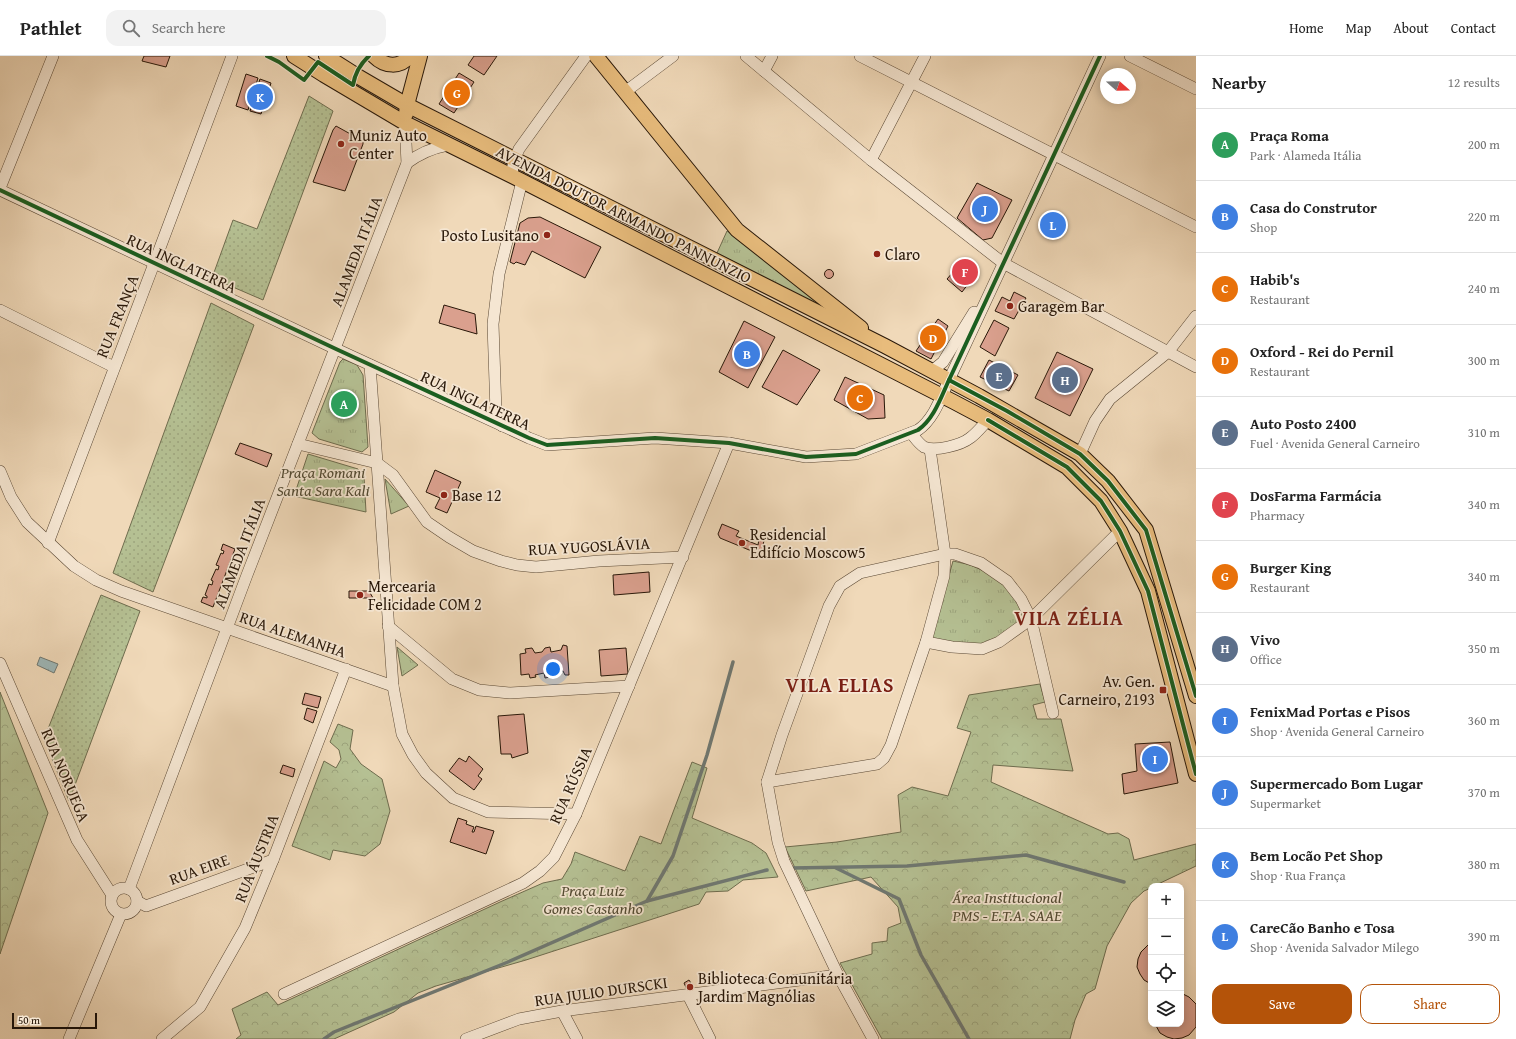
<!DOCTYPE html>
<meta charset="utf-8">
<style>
body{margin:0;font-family:"Gentium Book Plus",serif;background:#f2f2f2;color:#222}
.controls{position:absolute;right:12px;bottom:12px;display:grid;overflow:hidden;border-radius:8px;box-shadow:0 2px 10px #0003}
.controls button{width:36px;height:36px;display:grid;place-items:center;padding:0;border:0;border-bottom:1px solid #e0e0e0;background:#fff;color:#222;font:20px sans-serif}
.compass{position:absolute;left:1100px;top:12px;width:36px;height:36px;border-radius:50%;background:#fff;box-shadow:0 2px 10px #0003;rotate:110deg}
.scale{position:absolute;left:12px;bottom:10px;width:85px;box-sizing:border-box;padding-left:4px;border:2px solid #281708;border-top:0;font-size:11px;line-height:14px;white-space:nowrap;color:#281708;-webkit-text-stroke:3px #f5e6d2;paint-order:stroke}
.you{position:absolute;left:553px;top:613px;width:14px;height:14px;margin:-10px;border:3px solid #fff;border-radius:50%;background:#1a73e8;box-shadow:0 0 0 6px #1a73e833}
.badge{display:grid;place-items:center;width:26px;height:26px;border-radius:50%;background:#b45309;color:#fff;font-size:13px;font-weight:700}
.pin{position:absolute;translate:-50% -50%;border:2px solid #fff;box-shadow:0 1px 4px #0006}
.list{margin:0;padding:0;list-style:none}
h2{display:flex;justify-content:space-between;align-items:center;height:52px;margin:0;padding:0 16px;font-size:17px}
h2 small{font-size:13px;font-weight:400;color:#767676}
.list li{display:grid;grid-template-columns:26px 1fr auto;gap:12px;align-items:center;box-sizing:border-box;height:72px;padding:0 16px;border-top:1px solid #e0e0e0}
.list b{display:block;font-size:15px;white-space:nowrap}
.list p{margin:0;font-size:13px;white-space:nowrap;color:#767676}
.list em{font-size:13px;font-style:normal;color:#767676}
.actions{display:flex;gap:8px;padding:12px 16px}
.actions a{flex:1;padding:9px 0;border:1px solid #b45309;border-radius:12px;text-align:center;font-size:14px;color:#b45309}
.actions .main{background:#b45309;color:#fff}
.icon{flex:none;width:22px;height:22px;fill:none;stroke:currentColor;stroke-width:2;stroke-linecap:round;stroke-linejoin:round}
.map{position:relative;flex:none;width:1196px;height:983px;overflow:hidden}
header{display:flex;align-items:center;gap:24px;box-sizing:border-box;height:56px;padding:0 20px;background:#fff;border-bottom:1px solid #e0e0e0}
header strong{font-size:19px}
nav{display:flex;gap:22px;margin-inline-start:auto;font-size:14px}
.search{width:280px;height:36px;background:#f2f2f2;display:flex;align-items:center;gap:10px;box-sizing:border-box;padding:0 14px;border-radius:12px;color:#767676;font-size:15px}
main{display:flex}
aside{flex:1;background:#fff}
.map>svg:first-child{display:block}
.grass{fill:url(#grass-dots);stroke:#6e6c4e}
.forest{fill:url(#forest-crowns);stroke:#6e6c4e}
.park{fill:url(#park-tufts);stroke:#6e6c4e}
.water{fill:url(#water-ripples);stroke:#6f7872}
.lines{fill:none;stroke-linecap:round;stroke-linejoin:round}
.stream{stroke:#6f7872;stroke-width:3.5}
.building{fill:#daa08e;stroke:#281708}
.minor-casing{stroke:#5a4834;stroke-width:12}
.major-casing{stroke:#281708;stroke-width:16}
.minor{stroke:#f5e6d2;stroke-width:11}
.major{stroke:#e8bc7c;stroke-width:14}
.cycleway-casing{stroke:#f5e6d2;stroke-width:6}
.cycleway{stroke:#1b5e20;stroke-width:4}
.poi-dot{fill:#8f2418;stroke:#f5e6d2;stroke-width:1.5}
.labels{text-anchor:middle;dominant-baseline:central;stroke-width:3.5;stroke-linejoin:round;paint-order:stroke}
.poi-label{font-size:16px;fill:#281708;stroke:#f5e6d2;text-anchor:start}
.street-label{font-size:16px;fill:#281708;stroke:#f5e6d2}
.park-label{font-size:16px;font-style:italic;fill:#524a32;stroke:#f5e6d2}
.district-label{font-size:20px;font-weight:bold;letter-spacing:1px;fill:#7a1f14;stroke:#f5e6d2}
</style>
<header>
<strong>Pathlet</strong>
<div class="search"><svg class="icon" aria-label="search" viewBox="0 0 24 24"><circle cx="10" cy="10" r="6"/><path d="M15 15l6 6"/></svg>Search here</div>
<nav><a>Home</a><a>Map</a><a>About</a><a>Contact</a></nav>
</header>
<main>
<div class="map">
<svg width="1196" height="983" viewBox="0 0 1196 983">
<defs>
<pattern id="grass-dots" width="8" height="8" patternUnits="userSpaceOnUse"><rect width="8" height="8" fill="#b5c093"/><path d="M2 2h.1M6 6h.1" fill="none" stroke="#9ca47d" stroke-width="1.8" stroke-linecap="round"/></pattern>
<pattern id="forest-crowns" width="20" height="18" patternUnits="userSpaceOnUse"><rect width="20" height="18" fill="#b5c093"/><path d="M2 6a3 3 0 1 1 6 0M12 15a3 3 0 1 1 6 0" fill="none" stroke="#9ca47d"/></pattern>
<pattern id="park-tufts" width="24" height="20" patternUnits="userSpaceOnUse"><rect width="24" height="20" fill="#b5c093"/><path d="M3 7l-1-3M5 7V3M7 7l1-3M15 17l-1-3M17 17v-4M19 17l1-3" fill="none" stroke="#9ca47d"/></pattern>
<pattern id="water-ripples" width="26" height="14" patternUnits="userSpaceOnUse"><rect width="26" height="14" fill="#9eb8b9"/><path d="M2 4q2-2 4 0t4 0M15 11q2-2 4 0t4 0" fill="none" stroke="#889d9e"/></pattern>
</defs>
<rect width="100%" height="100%" fill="#f0d9b9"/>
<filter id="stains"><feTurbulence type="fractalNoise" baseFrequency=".005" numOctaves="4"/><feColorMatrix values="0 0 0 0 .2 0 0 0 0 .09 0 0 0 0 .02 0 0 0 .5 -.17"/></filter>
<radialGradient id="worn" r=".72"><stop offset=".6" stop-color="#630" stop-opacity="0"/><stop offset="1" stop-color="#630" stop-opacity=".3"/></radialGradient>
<g class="grass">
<polygon points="309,40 333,55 263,244 212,222 233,164 257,173"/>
<polygon points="211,247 254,269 153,536 113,517"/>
<polygon points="101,539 140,555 69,745 44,683"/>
</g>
<g class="forest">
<polygon points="1040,628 1045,646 1033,649 1037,663 1061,663 1073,715 993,709 991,726 1108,778 1118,777 1129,783 1134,804 1196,788 1196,810 1154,830 1151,830 1151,832 1144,835 1131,847 1107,890 1095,933 1086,938 1075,964 1070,983 882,983 840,907 872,898 872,887 887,885 888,872 901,867 898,851 871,821 806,835 785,791 837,786 901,776 898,739 912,731 948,740 971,676 957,672 969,639"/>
<polygon points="0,636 48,757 0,898"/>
<polygon points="338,668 353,674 350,693 361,708 382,723 390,755 380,788 365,800 333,794 330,804 292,790 324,705 336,712 341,703 339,694 330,686"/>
<polygon points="692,706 707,712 692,762 752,787 766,797 778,821 743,824 728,835 706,836 699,848 526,904 436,930 418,937 394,956 334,983 236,983 241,979 232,953 267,936 278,949 500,846 543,827 562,823 571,808 575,796 625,815 640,780 661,788"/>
</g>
<g class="park">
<polygon points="727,175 831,256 717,197"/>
<polygon points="343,303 357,309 363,319 368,391 362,396 319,383 312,377 340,306"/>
<polygon points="308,398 358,413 364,420 366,456 294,440"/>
<polygon points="385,423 409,450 391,458"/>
<path d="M953 505C961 507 970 508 977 512 998 520 1018 540 1023 562L1008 577 981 591 931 585Z"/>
<polygon points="397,591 418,609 402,620"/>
</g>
<polygon class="water" points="40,601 58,608 54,617 37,609"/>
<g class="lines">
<g class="stream">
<polyline points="792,812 907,810 1026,799 1124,826"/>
<polyline points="836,812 899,843 921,899 969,983"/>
<polyline points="647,845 673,800 707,699 733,606"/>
<polyline points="324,983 334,976 508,906 647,845 767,814"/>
</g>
</g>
<g class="building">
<polygon points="144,0 170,0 166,11 142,5"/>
<polygon points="474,0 497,0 484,19 468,9"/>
<polygon points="459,17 474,26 454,57 439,48"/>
<polygon points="246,18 258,22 248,54 236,50"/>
<polygon points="260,23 271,27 261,58 250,55"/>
<polygon points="336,70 363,85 363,88 345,135 313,126 333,74"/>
<polygon points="977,127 1012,144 992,182 983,184 957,162"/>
<polygon points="540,161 601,191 585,222 532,195 525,209 516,206 514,208 510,206 520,167 528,162"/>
<polygon points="961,207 975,219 962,236 947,223"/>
<circle cx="829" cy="218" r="4.5"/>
<polygon points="1014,236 1026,242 1014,263 995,255 1002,241 1010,245"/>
<polygon points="444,249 475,258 477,278 439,267"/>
<polygon points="938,263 948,270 931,303 916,295"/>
<polygon points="994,264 1009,272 995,300 980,291"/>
<polygon points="744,265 775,281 748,332 719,316"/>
<polygon points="783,294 820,314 797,349 762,331"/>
<polygon points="1057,296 1093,313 1070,360 1035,342"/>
<polygon points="989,304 1018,319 1009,335 980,321"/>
<polygon points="845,321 884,339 885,362 868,363 834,344"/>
<polygon points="240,387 272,398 267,411 235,398"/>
<polygon points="435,414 461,426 447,457 435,452 440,442 426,436"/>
<polygon points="722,468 739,475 736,480 758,489 759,483 764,484 763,490 773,496 771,503 720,482 718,478"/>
<polygon points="223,488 235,493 213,551 201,546 203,541 207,542 207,540 205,539 209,528 212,529 213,525 211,524 216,513 218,514 219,510 216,509 221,497 223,498 224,495 221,494"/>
<polygon points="649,516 650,536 614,539 613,519"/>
<polygon points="349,535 369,535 373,542 349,542"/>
<polygon points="563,589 567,590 569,619 565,619 563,615 554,616 555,620 545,622 544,617 535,619 536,621 530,622 529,618 521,619 520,598 526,597 525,593 532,592 535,597 542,596 545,592 550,591 551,596 561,594"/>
<polygon points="626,592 628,618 601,620 599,594"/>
<polygon points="305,637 321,641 318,652 302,648"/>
<polygon points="307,652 317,655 313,667 304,663"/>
<polygon points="524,658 528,697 512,702 511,698 501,698 498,660"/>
<polygon points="1170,686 1178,727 1124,738 1122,718 1137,715 1135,688"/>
<polygon points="469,700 483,713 478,720 482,723 474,734 449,715 459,702 466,706"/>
<polygon points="283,709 295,713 293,721 280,717"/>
<polygon points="458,762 467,765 466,768 474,771 472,776 474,776 476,770 494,775 486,798 450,786"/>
<polygon points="1151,886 1151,928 1144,924 1140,918 1137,911 1138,903 1141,896"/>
<polygon points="1181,898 1183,907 1181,917"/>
<polygon points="689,924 696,935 688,936 684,927"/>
<polygon points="1181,937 1189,941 1196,948 1196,971 1189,979 1182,982 1174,983 1167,981 1160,977 1155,968 1181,968"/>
</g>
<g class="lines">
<g class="minor-casing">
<g id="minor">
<polyline points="746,0 871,104 1003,207 1196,311"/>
<polyline points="860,0 1196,171"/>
<polyline points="1130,0 1196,33"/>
<polyline points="764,15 772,0"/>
<polyline points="625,36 673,0"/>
<polyline points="871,104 925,0"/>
<path d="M407 107C420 97 432 92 448 89"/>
<path d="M513 120C511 110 515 102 519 93L586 0"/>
<polyline points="0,132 53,0"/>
<path d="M0 134 336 293 529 382 547 389 655 382 729 387 806 401 856 398 918 374C934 363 941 341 949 324L1100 0"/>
<polyline points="0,254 114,311"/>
<polyline points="370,309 393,630 402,678 413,699 426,717 453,742 488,756 576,758"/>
<polyline points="932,315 943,306 974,256"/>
<polyline points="502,370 497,364 496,356 493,268 499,218 522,125"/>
<path d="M911 377C915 382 919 388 924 391 935 396 961 389 970 382 977 377 982 370 988 364"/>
<polyline points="298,388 377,407 393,419 427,466 449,481 473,495 501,505 517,509 536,511 599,505 683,501"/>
<polyline points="1080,398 1095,365 1110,343 1168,296 1196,260"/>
<polyline points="0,415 11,441 27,466 74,510 96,524 121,535 393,630"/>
<path d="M48 487C109 324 172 163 232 0"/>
<polyline points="388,570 452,623 479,634 510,637 629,630"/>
<polyline points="926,586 952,591 982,593 999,586 1031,563 1120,475"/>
<polyline points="0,607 77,784 112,839"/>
<polyline points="767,726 877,708 884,702 891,689 926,586 944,520 945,498 930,393"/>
<circle cx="124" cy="845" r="13"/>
<polyline points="129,833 247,519 407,107 405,67"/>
<polyline points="137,845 146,850 273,804"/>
<polyline points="284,938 523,827 540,815 554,801 576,758 729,387"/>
<polyline points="688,939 710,983"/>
<polyline points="562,955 577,983"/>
<polyline points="69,983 121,858"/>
<polyline points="162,983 200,951 245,872 273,804 346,613"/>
<polyline points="466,983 519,963 562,955 838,919"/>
<polyline points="873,983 838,919 784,805 778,786 767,726 782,679 829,550 840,530 860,517 945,498 955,498 981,507 1007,525 1021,543 1031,563 1053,657"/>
</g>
</g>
<g class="major-casing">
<g id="major">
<polyline points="294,0 324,19 405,67 522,125 954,346 988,364 1067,411 1101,445 1120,475 1148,535 1196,718"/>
<polyline points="326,0 359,21 407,49 885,290 979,340 1080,398 1108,425 1146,474 1196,640"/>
<path d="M374 0C385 11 400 12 410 0"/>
<polyline points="596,0 737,174 861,272"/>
<polyline points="406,58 407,49 420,0"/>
</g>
</g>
<use href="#minor" class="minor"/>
<use href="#major" class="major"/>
<g class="cycleway-casing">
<g id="cycleway">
<path d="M267 0 279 6 304 24 318 6 353 29C355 17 360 8 369 0"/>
<path d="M0 134 336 293 529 382 547 389 655 382 729 387 806 401 856 398 918 374C934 363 941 341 949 324L1100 0"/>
<polyline points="949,324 1007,355 1080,398 1108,425 1146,474 1196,640"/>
<polyline points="988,364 1067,411 1101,445 1120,475 1148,535 1196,718"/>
</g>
</g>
<use href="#cycleway" class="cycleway"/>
</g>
<g class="poi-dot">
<circle cx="341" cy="88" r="4"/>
<circle cx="547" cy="179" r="4"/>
<circle cx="877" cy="198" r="4"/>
<circle cx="1010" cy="250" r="4"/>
<circle cx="444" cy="439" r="4"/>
<circle cx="742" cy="487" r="4"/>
<circle cx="360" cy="539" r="4"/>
<rect x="1159" y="630" width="8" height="8" rx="2"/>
<circle cx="690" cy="931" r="4"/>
</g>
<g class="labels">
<g class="poi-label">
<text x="349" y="79">Muniz Auto<tspan x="349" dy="18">Center</tspan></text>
<text x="539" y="179" text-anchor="end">Posto Lusitano</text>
<text x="885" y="198">Claro</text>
<text x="1018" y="250">Garagem Bar</text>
<text x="452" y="439">Base 12</text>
<text x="750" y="478">Residencial<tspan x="750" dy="18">Edifício Moscow5</tspan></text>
<text x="368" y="530">Mercearia<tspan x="368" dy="18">Felicidade COM 2</tspan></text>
<text x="1155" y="625" text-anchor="end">Av. Gen.<tspan x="1155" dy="18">Carneiro, 2193</tspan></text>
<text x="698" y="922">Biblioteca Comunitária<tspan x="698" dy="18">Jardim Magnólias</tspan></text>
</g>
<g class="street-label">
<text transform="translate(624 158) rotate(27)">AVENIDA DOUTOR ARMANDO PANNUNZIO</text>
<text transform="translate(356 195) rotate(-69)">ALAMEDA ITÁLIA</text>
<text transform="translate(182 207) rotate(25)">RUA INGLATERRA</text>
<text transform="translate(117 260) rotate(-68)">RUA FRANÇA</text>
<text transform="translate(476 344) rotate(25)">RUA INGLATERRA</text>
<text transform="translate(589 490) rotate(-3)">RUA YUGOSLÁVIA</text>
<text transform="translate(239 497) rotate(-69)">ALAMEDA ITÁLIA</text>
<text transform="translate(293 578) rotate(19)">RUA ALEMANHA</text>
<text transform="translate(66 719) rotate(67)">RUA NORUEGA</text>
<text transform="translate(570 729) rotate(-66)">RUA RÚSSIA</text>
<text transform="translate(256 802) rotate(-68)">RUA ÁUSTRIA</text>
<text transform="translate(199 813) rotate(-20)">RUA EIRE</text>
<text transform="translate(601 935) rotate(-8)">RUA JULIO DURSCKI</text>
</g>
<g class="park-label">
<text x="323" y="416">Praça Romani<tspan x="323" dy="18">Santa Sara Kali</tspan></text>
<text x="593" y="834">Praça Luiz<tspan x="593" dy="18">Gomes Castanho</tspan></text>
<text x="1007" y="841">Área Institucional<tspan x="1007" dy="18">PMS - E.T.A. SAAE</tspan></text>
</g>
<g class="district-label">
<text x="1069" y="561">VILA ZÉLIA</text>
<text x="840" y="628">VILA ELIAS</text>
</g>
</g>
<rect width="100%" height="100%" filter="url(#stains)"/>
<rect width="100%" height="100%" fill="url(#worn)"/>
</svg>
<div class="controls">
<button>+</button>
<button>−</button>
<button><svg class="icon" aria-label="locate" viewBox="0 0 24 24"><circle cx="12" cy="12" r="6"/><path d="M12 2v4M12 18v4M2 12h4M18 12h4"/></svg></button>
<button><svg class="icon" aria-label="layers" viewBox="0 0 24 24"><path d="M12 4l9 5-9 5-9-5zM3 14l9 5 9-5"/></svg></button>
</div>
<svg class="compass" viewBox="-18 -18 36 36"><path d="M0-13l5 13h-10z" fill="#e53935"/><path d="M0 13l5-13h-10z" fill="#767676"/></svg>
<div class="scale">50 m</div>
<div class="you"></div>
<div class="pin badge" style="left:344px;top:348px;background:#2e9e5b">A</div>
<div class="pin badge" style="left:747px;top:298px;background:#3f7fe0">B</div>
<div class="pin badge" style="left:860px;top:342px;background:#e8710a">C</div>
<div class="pin badge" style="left:933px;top:282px;background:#e8710a">D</div>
<div class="pin badge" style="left:999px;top:320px;background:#5c6f8a">E</div>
<div class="pin badge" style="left:965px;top:216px;background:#e0444e">F</div>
<div class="pin badge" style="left:457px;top:37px;background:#e8710a">G</div>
<div class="pin badge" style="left:1065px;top:324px;background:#5c6f8a">H</div>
<div class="pin badge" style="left:1155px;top:703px;background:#3f7fe0">I</div>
<div class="pin badge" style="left:985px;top:153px;background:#3f7fe0">J</div>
<div class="pin badge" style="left:260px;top:41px;background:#3f7fe0">K</div>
<div class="pin badge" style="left:1053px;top:169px;background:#3f7fe0">L</div>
</div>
<aside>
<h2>Nearby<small>12 results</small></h2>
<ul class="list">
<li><span class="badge" style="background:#2e9e5b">A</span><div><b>Praça Roma</b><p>Park · Alameda Itália</p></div><em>200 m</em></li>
<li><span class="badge" style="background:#3f7fe0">B</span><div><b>Casa do Construtor</b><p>Shop</p></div><em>220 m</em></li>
<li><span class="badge" style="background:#e8710a">C</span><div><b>Habib's</b><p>Restaurant</p></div><em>240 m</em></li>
<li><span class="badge" style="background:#e8710a">D</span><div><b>Oxford - Rei do Pernil</b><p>Restaurant</p></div><em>300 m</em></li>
<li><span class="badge" style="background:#5c6f8a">E</span><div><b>Auto Posto 2400</b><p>Fuel · Avenida General Carneiro</p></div><em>310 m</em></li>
<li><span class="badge" style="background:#e0444e">F</span><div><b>DosFarma Farmácia</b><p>Pharmacy</p></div><em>340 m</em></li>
<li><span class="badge" style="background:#e8710a">G</span><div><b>Burger King</b><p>Restaurant</p></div><em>340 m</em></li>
<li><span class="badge" style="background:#5c6f8a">H</span><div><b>Vivo</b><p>Office</p></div><em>350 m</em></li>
<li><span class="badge" style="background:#3f7fe0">I</span><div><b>FenixMad Portas e Pisos</b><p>Shop · Avenida General Carneiro</p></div><em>360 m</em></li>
<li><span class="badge" style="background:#3f7fe0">J</span><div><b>Supermercado Bom Lugar</b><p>Supermarket</p></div><em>370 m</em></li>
<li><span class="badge" style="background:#3f7fe0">K</span><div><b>Bem Locão Pet Shop</b><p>Shop · Rua França</p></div><em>380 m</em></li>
<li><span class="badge" style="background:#3f7fe0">L</span><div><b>CareCão Banho e Tosa</b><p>Shop · Avenida Salvador Milego</p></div><em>390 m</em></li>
</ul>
<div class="actions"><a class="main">Save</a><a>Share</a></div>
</aside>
</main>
